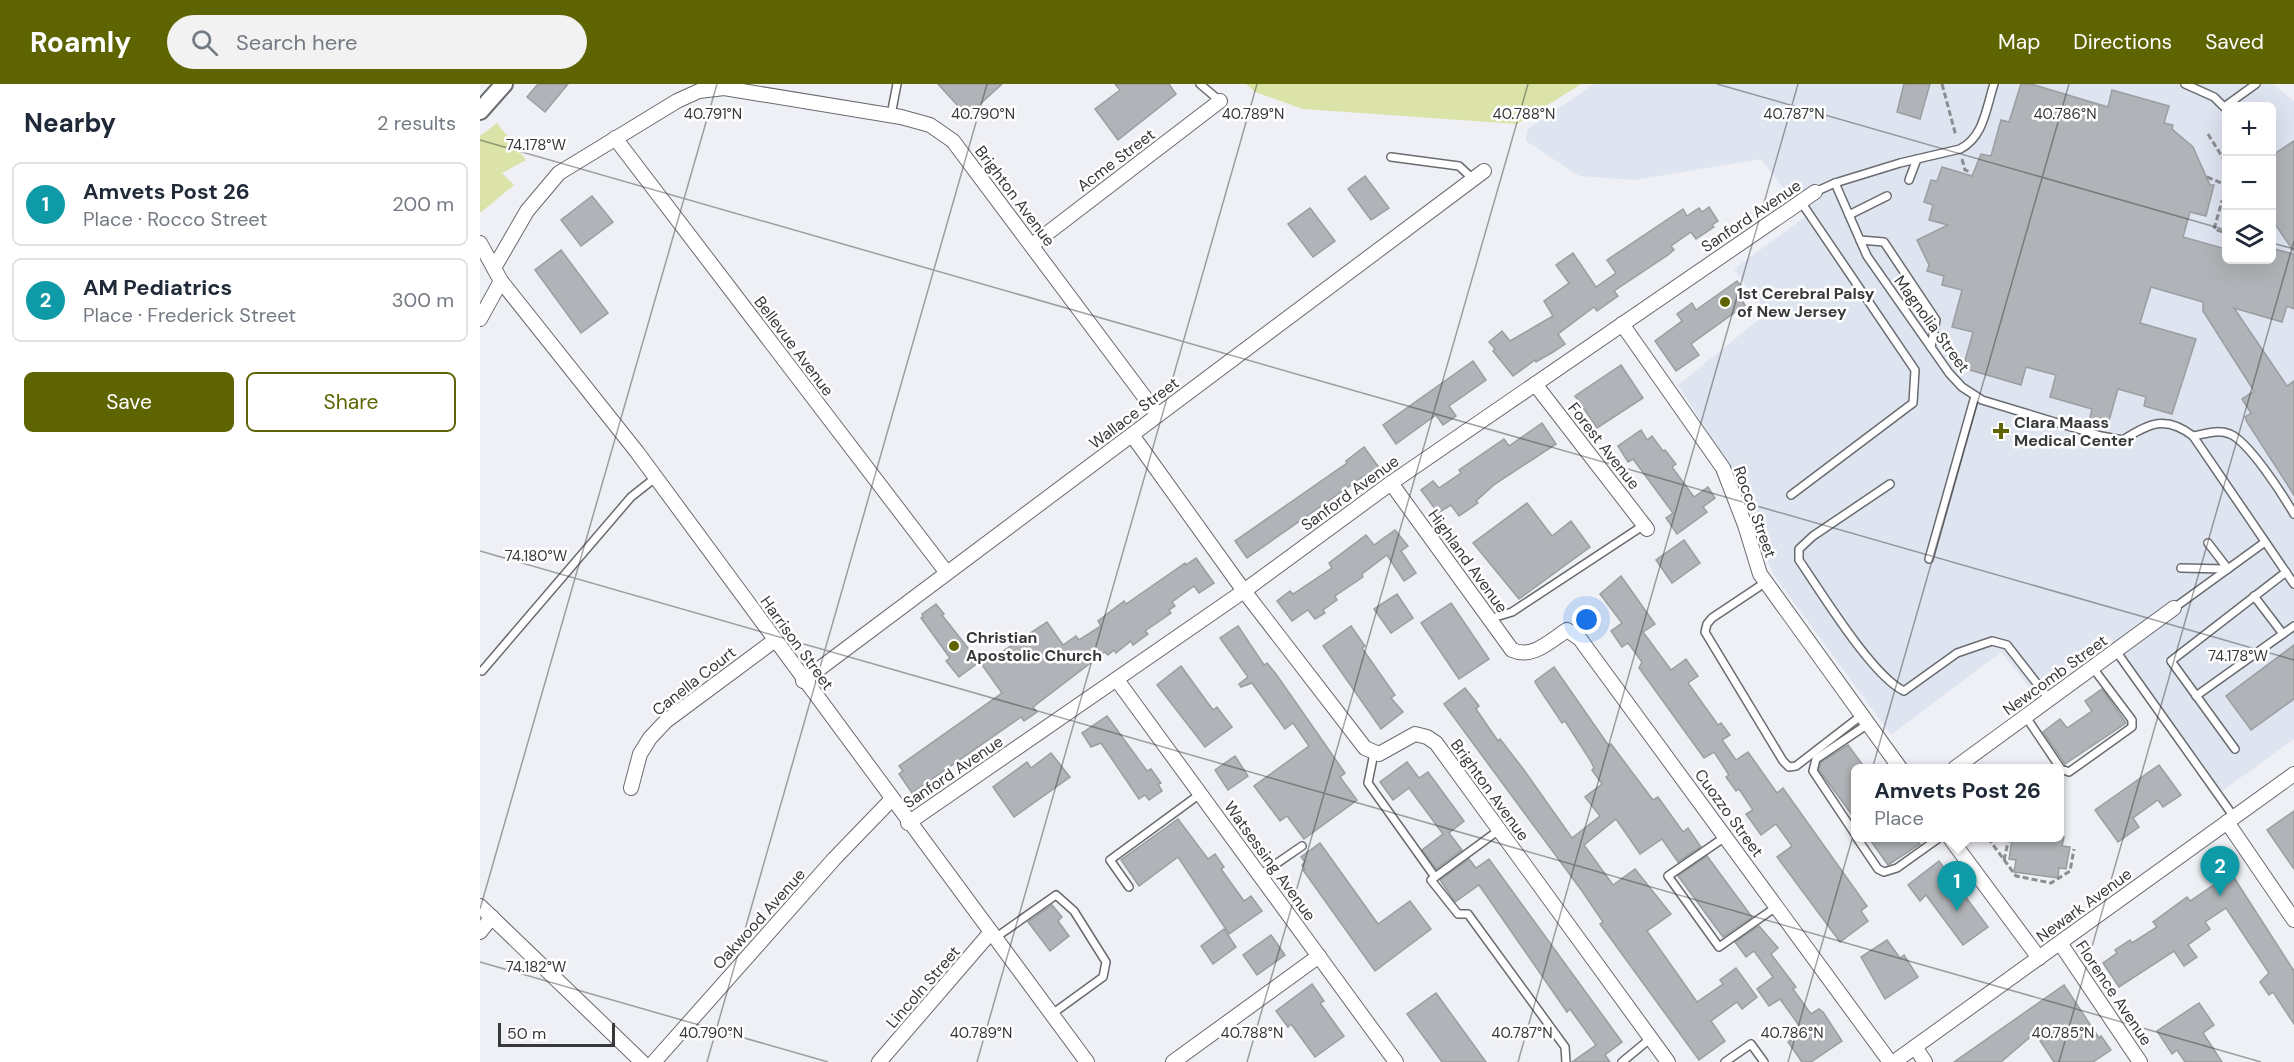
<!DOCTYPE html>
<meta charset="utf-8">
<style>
body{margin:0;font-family:"DM Sans",sans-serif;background:#f2f2f3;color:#1f2937}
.controls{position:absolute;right:18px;top:18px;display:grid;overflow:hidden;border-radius:9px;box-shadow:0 6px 24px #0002}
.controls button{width:54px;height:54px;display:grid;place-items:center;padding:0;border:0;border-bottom:2px solid #e0e1e3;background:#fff;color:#1f2937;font:30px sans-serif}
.scale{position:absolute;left:18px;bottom:15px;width:117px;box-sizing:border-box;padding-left:6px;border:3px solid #37383a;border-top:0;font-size:16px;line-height:21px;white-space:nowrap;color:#37383a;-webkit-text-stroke:4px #fff;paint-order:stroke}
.you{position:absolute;left:1107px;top:536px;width:21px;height:21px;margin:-15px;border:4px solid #fff;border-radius:50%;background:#1a73e8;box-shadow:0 0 0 9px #1a73e833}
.badge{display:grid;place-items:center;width:39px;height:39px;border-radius:50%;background:#5d6401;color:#fff;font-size:20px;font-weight:700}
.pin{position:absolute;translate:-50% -50px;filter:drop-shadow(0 2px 3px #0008)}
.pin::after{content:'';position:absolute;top:32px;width:21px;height:18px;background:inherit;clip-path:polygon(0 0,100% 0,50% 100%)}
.popup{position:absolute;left:1371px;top:680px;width:213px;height:78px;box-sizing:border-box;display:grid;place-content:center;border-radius:9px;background:#fff;filter:drop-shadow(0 2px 4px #0005);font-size:20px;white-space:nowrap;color:#747a83}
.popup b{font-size:22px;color:#1f2937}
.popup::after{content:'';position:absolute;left:50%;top:100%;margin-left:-12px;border:12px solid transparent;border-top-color:#fff}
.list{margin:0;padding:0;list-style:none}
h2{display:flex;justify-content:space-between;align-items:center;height:78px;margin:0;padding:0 24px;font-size:26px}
h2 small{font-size:20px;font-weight:400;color:#747a83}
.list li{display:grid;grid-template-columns:39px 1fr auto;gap:18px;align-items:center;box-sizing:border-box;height:84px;margin:0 12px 12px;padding:0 12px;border:2px solid #e0e1e3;border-radius:9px}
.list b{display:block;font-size:22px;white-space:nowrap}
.list p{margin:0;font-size:20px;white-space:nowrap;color:#747a83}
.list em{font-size:20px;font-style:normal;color:#747a83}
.actions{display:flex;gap:12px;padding:18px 24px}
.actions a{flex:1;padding:14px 0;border:2px solid #5d6401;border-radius:9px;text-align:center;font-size:21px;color:#5d6401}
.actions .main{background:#5d6401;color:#fff}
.icon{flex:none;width:33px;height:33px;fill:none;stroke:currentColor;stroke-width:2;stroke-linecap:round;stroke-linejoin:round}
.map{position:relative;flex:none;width:1814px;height:978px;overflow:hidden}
header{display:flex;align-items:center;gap:36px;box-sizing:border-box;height:84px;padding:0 30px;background:#5d6401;color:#fff}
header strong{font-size:28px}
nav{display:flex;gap:33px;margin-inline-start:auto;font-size:21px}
.search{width:420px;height:54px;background:#f2f2f3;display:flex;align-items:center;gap:15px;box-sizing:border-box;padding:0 21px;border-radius:33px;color:#747a83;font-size:22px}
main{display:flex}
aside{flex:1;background:#fff}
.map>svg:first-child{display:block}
.built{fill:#dee4f0;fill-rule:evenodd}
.green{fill:#dbe3a8}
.building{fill:#b0b3b7;stroke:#9a9da1;stroke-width:1.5}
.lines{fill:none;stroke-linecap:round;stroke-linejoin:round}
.service-casing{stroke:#686b6f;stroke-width:10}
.minor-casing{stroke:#686b6f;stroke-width:16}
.tertiary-casing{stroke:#686b6f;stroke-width:20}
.path{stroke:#8b8d90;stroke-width:3;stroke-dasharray:6 3;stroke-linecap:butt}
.service{stroke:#fff;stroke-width:7}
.minor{stroke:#fff;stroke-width:14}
.tertiary{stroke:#fff;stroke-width:16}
.ticks{fill:none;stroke:#37383a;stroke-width:1.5;stroke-opacity:0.45}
.poi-dot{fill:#5d6401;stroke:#fff;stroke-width:2}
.labels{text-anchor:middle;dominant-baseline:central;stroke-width:5;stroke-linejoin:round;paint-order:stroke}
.street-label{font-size:16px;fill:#37383a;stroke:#fff}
.poi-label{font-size:16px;font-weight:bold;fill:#37383a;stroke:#fff;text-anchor:start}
.ticks-label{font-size:15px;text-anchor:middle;fill:#37383a;stroke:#fff;stroke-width:5;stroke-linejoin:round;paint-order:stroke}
</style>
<header>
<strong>Roamly</strong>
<div class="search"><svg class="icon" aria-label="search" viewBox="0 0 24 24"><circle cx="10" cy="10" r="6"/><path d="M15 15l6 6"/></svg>Search here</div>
<nav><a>Map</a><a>Directions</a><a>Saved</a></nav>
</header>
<main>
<aside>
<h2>Nearby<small>2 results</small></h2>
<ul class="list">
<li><span class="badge" style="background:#0f9aa8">1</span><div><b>Amvets Post 26</b><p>Place · Rocco Street</p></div><em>200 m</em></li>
<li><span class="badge" style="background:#0f9aa8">2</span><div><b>AM Pediatrics</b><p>Place · Frederick Street</p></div><em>300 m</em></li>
</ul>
<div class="actions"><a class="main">Save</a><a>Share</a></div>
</aside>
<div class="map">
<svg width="1814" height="978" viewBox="0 0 1814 978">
<rect width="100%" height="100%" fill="#eef0f5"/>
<path class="built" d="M1114 0H1793L1814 17V655L1742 707 1629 552 1553 608 1521 568 1411 651 1293 490 1257 393 1198 301 1287 229 1254 185 1325 133 1281 75 1154 96 1099 92 1046 57 1047 46ZM1746 22H1792V176H1746Z"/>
<g class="green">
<polygon points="766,0 1101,0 1037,40 823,25 775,8"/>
<polygon points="17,39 46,76 22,89 34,101 0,129 0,52"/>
</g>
<g class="building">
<polygon points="58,0 88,0 65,28 47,13"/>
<polygon points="458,0 522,0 487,32"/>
<polygon points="635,0 689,0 696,10 638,56 615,25 640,6"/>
<polygon points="1424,0 1450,0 1440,35 1417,28"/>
<polygon points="1541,0 1551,0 1628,23 1632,6 1689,22 1684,39 1693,41 1692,45 1713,63 1730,101 1734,101 1726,132 1710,128 1703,153 1746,165 1746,176 1791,176 1791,164 1814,170 1814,225 1807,222 1802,238 1754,224 1807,302 1814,297 1814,411 1767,338 1765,333 1771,329 1762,315 1774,307 1723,227 1723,218 1671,203 1660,239 1716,255 1692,330 1664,322 1666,313 1638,305 1628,340 1625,339 1624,342 1609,338 1612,325 1570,313 1576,291 1546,283 1541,301 1483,284 1493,248 1472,243 1482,206 1462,201 1464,192 1447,187 1449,181 1437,156 1468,141 1449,136 1453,121 1444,118 1451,96 1457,97 1462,83 1492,92 1501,70 1511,72 1521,36 1529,38"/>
<polygon points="1814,57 1814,168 1791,134 1791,72"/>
<polygon points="885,92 909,124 891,136 868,105"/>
<polygon points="112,112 133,138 101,162 81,136"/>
<polygon points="1229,123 1238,137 1232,141 1234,143 1216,155 1211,148 1191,162 1194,166 1188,171 1134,207 1138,212 1117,227 1114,223 1078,250 1085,260 1073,268 1056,278 1055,276 1033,292 1013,267 1015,265 1009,258 1022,247 1030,257 1073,232 1064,217 1089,199 1076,181 1093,169 1116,203 1136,189 1127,176 1203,125 1207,132 1219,124 1222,128"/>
<polygon points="830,124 855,157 833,173 808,140"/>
<polygon points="81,166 128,229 101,249 55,186"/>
<polygon points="1257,197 1267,211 1261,215 1265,221 1211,260 1219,271 1196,287 1175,257 1202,237 1197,230 1212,219 1216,226"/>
<polygon points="993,277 1006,296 969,322 976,332 963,341 956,331 916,360 903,341"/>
<polygon points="1141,281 1163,314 1117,344 1095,312"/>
<polygon points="1062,339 1076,360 1015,400 996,417 998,419 979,432 971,421 958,429 941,406 953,397 959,404 981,389 979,386 1024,355 1029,362"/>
<polygon points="1161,346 1167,356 1172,352 1183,367 1185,366 1196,380 1192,383 1214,413 1228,403 1235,414 1223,423 1227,428 1197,450 1186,434 1193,429 1153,375 1148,378 1138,362"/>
<polygon points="884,363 900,385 887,396 884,392 767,474 755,457 867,379 866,377"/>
<polygon points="1047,419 1072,452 1091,437 1110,463 1039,515 993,459"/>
<polygon points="915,446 928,462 921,467 936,489 924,497 907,471 882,490 883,493 855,512 857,516 843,526 845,529 835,535 828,526 812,537 797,517 810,507 813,510 852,484 849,479 886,451 894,461"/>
<polygon points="1204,456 1220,479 1192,499 1176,476"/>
<polygon points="716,474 734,499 719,509 714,502 692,518 695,522 689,526 691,529 665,547 668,550 653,561 651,557 636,569 634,566 628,571 625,568 553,623 557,628 544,637 541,633 432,709 419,690 423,687 419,682 522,609 502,581 567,538 583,561 596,552 599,556 621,542 618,537 644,517 646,520 705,479 706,481"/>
<polygon points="1141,492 1175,540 1163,548 1191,586 1206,575 1218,592 1208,599 1238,641 1241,639 1250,651 1242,656 1256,676 1268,668 1297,709 1303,704 1387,822 1381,827 1388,837 1360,858 1297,773 1312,762 1296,740 1281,751 1266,730 1273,726 1259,705 1256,707 1246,693 1249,691 1234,668 1224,674 1159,584 1162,578 1148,559 1142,563 1131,547 1142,539 1120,510"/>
<polygon points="917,510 933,534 911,549 894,525"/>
<polygon points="971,519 1009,575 979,595 941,539"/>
<polygon points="456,520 464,530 462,531 499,578 479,593 466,577 470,574 441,534 443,533 442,530"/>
<polygon points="758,542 784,581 787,579 796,590 865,689 860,693 877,716 824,755 807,732 800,737 774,702 829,662 813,639 805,645 772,599 761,603 759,600 768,593 740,554"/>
<polygon points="871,542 885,562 882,564 915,611 911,614 923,628 901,645 843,562"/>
<polygon points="1814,561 1814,615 1771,646 1746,612"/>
<polygon points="701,582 733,626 737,623 752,643 725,663 677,601"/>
<polygon points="1074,583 1129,662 1131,660 1173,716 1178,713 1203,748 1208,744 1221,763 1198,778 1182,755 1160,770 1136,735 1104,761 1133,801 1155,785 1191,830 1167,847 1217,918 1243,900 1240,896 1256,884 1277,913 1262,925 1257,918 1231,937 1245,957 1219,976 1120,840 1123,838 1102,807 964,620 985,604 999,622 996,625 1018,657 1020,655 1044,686 1092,754 1120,732 1105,713 1122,700 1112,686 1114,684 1110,676 1085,637 1082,639 1056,600 1055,597"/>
<polygon points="1622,605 1646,639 1585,680 1563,648 1580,635 1587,644 1612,627 1605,617"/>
<polygon points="627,632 667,687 671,685 681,699 678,700 682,707 669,716 665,711 659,715 621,659 611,663 602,649"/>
<polygon points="1368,661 1385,684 1375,684 1375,735 1339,686 1341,678"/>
<polygon points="571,669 590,693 534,733 513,703 547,678 551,684"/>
<polygon points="755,672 768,692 748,706 735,686"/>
<polygon points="927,678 939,694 948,688 984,737 969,749 982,766 956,785 942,766 963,750 929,704 913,716 900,698"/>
<polygon points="1679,681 1701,711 1683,723 1678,716 1653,734 1659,743 1638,758 1615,726"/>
<polygon points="1814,727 1814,785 1787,746"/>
<polygon points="698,735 728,775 735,770 744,783 741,785 764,817 771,812 782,827 749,850 698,773 659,802 641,776"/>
<polygon points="1388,753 1435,753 1440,760 1408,781"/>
<polygon points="1539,753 1584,753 1582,762 1590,763 1586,785 1579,784 1578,794 1534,788 1536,776 1529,775 1532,755 1538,756"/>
<polygon points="840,759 898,840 930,817 951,845 895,887 823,786 825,785 822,781 825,778 821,773"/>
<polygon points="1227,772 1272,833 1243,853 1198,792"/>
<polygon points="989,775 996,784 1009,775 1142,958 1125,971 1130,978 1092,978 1116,961 1090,925 1087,928 999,801 975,818 960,796"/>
<polygon points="1459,777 1508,843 1483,861 1446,811 1440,817 1428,801"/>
<polygon points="1751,789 1814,887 1814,940 1793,908 1789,911 1780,898 1789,889 1746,824 1725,838 1730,845 1708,861 1717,873 1704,882 1694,867 1639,903 1623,879 1637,869 1635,866 1650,856 1652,859 1677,843 1673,838 1707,813 1710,817"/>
<polygon points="572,821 582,833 578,837 589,852 570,867 548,838"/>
<polygon points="1279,842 1298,864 1291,870 1316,903 1313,905 1331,930 1339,925 1343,928 1362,957 1331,978 1322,978 1308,958 1323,947 1300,915 1289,922 1277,905 1293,893 1274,867 1266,873 1255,858"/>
<polygon points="744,845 756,863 733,880 721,862"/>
<polygon points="791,851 805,871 777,891 763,871"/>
<polygon points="1407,856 1420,874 1424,871 1438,893 1405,915 1381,873"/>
<polygon points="832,900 844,917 840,919 864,952 835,973 811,940 808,943 796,927"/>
<polygon points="1584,901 1619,954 1621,952 1631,966 1613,978 1574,978 1555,949 1521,978 1474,978"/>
<polygon points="956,909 1006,978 962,978 927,930"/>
<polygon points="1719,919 1734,941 1723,949 1742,978 1705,978 1697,966 1692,970 1677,947"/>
</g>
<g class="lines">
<g class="service-casing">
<g id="service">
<polyline points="720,0 740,17"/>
<polyline points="1705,0 1734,13 1744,23 1776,0"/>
<polyline points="411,31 417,0"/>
<polyline points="911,73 979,82 993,95"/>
<polyline points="1429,96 1437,75"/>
<path d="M1355 99 1387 172 1469 289 1482 303 1502 316 1621 352 1643 356C1669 339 1686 331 1713 352L1814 500"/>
<path d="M1335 108 1355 99 1420 79 1480 65C1504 53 1506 24 1514 0"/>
<polyline points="1369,131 1407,112"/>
<polyline points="1380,156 1404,158 1456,236 1451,263"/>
<path d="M1713 352C1725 350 1737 345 1750 350 1769 358 1803 411 1814 430"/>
<path d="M1410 400 1333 452 1319 465V476C1341 508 1392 592 1424 607L1477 569 1512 557 1527 561 1569 615"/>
<polyline points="1311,411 1433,319 1435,286 1321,118"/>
<polyline points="1728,459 1748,485"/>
<polyline points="1449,475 1495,312"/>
<polyline points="1701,484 1746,485"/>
<polyline points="1286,498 1232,534 1227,540 1225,548 1303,677 1309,683 1316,682 1382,631"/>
<polyline points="1774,512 1803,550"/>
<polyline points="1694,524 1785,458"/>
<polyline points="1009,535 1032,528 1164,441"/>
<polyline points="1636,567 1754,733"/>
<polyline points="2,587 151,413 175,394"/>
<polyline points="1716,612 1814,542"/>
<polyline points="1546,633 1581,685 1589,688 1652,643 1652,636 1613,584"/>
<polyline points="1755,665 1691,577 1806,488"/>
<polyline points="894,669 888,699 955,793"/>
<polyline points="1019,746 951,796 978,830 988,830 1085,963 1086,978"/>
<polyline points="1375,750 1333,687 1336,675 1388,640"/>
<polyline points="1245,753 1188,792 1239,863 1296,823"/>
<polyline points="1377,754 1398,785 1404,788 1417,784 1459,754"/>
<polyline points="780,791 822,762"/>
<polyline points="649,803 630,776 720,710"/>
<polyline points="515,854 576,811 594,827 626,878 623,893 572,930"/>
<polyline points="1142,978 1171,954"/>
<polyline points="1245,978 1271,960 1284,978"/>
</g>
</g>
<g class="minor-casing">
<g id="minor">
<polyline points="135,54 467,489"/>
<polyline points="0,159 21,197 157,368 607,978"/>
<polyline points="552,161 740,17"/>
<polyline points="14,184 47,127 79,89 197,17 219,7 244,4 421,33 450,41 473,57 678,331"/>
<polyline points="0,235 21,197"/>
<polyline points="1142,240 1243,384 1265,441 1280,490 1420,684"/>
<polyline points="1055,300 1167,445"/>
<polyline points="652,351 764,507 885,664 899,670 935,650 947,653 956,659 1188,978"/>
<path d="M911 399 1032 566C1053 575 1070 557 1087 546L1100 555 1410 978"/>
<polyline points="637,596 916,978"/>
<polyline points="323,597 1004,87"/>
<polyline points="1475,684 1694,524"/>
<polyline points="151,704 160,670 170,654 186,637 295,556"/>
<polyline points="1747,738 1814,836"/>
<polyline points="428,739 764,507 911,399 1335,108"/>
<polyline points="1470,754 1559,874"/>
<polyline points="0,822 162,978"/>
<polyline points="0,848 12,833"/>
<polyline points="1580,859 1660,978"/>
<polyline points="1435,963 1445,978"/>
<polyline points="174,978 354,775 411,716"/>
<polyline points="399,978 511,848"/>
<polyline points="693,978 839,872"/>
<polyline points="1414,978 1814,690"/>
</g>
</g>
<g class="tertiary-casing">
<polyline id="tertiary" points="0,27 24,0"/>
</g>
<g class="path">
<polyline points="1462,0 1476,52"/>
<polyline points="1728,50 1746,79"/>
<polyline points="1482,75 1485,86 1491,88"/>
<polyline points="1727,93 1746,101"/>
<polyline points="1746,118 1742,117 1734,145 1746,149"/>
<polyline points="1508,754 1536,792 1571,799 1590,787 1594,765"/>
<polyline points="1524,776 1529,754"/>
</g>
<use href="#service" class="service"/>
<use href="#minor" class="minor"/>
<use href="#tertiary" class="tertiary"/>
</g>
<path class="ticks" d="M1237 0 1746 146M0 56 1814 576M1792 159 1814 165M0 467 1781 978M0 825 237 0M0 878 348 978M227 978 507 0M497 978 777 0M767 978 1048 0M1038 978 1318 0M1308 978 1589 0M1579 978 1814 157"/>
<g class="poi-dot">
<circle cx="1245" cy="218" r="6"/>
<path d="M1518 338h6v6h6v6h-6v6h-6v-6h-6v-6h6z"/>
<circle cx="474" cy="562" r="6"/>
</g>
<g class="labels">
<g class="street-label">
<text transform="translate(636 76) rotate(-37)">Acme Street</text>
<text transform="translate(535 112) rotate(53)">Brighton Avenue</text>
<text transform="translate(1271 132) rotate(-34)">Sanford Avenue</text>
<text transform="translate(1452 240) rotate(54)">Magnolia Street</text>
<text transform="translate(314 262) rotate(53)">Bellevue Avenue</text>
<text transform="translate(654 329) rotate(-37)">Wallace Street</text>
<text transform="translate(1124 362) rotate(52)">Forest Avenue</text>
<text transform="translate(870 409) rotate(-36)">Sanford Avenue</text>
<text transform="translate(1275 428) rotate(70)">Rocco Street</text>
<text transform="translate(988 477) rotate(54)">Highland Avenue</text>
<text transform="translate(317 559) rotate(54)">Harrison Street</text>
<text transform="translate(1575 591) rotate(-36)">Newcomb Street</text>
<text transform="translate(214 597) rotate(-38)">Canella Court</text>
<text transform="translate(473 688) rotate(-34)">Sanford Avenue</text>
<text transform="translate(1010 706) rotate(54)">Brighton Avenue</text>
<text transform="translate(1249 729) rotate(54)">Cuozzo Street</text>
<text transform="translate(790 777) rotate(54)">Watsessing Avenue</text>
<text transform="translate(1604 821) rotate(-36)">Newark Avenue</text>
<text transform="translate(279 835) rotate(-48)">Oakwood Avenue</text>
<text transform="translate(443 903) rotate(-49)">Lincoln Street</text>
<text transform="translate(1634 909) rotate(56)">Florence Avenue</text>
</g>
<g class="poi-label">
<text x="1257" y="209">1st Cerebral Palsy<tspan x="1257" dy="18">of New Jersey</tspan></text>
<text x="1534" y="338">Clara Maass<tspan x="1534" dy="18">Medical Center</tspan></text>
<text x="486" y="553">Christian<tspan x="486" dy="18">Apostolic Church</tspan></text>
</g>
</g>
<g class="ticks-label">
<text x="233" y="35">40.791°N</text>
<text x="503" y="35">40.790°N</text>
<text x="773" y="35">40.789°N</text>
<text x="1044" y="35">40.788°N</text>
<text x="1314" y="35">40.787°N</text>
<text x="1585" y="35">40.786°N</text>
<text x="56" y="66">74.178°W</text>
<text x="56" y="477">74.180°W</text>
<text x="1758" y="577">74.178°W</text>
<text x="56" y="888">74.182°W</text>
<text x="231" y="954">40.790°N</text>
<text x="501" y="954">40.789°N</text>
<text x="772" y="954">40.788°N</text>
<text x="1042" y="954">40.787°N</text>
<text x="1312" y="954">40.786°N</text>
<text x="1583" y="954">40.785°N</text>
</g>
</svg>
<div class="controls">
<button>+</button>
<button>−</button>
<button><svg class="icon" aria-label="layers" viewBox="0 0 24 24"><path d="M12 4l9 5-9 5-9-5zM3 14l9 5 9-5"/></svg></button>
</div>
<div class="scale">50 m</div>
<div class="you"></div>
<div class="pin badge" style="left:1477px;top:827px;background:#0f9aa8">1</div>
<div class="popup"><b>Amvets Post 26</b>Place</div>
<div class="pin badge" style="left:1740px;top:812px;background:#0f9aa8">2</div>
</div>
</main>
